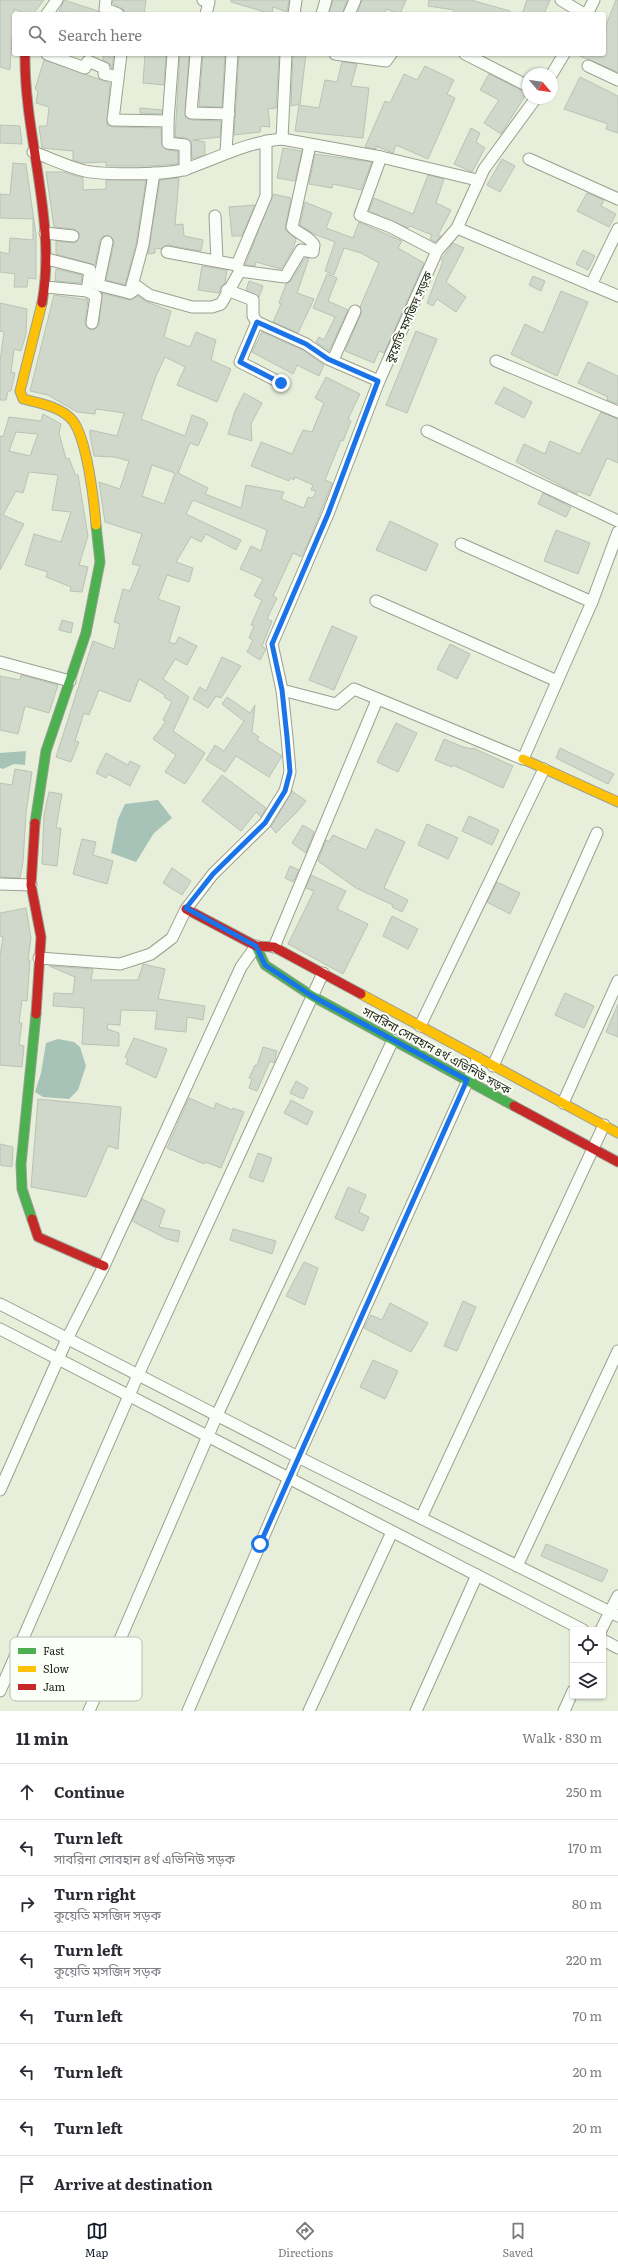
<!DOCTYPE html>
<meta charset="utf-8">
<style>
body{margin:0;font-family:Literata,"Noto Sans Bengali",serif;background:#f2f2f3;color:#2b2b33}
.controls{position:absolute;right:12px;bottom:12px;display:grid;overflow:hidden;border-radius:4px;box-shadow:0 1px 3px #0004}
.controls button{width:36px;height:36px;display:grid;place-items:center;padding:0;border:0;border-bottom:1px solid #e1e1e2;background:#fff;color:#2b2b33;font:20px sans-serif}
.compass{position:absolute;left:522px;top:68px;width:36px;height:36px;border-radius:50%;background:#fff;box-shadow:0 1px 3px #0004;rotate:119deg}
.stop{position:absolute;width:12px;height:12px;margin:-9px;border:3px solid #1a73e8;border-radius:50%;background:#fff}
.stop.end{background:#1a73e8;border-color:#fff;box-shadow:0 1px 4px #0008}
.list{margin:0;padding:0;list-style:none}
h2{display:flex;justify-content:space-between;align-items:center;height:52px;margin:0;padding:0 16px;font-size:17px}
h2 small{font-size:13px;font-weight:400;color:#7c7c81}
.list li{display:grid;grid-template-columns:26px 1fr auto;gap:12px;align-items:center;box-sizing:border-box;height:56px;padding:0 16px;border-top:1px solid #e1e1e2}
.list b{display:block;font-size:15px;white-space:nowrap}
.list p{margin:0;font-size:13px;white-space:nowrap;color:#7c7c81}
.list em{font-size:13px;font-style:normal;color:#7c7c81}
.icon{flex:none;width:22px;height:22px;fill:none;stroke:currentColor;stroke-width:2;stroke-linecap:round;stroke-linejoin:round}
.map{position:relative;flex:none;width:618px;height:1711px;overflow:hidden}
.search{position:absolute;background:#fff;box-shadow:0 1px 3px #0004;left:12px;right:12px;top:12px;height:44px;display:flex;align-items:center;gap:10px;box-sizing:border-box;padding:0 14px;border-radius:4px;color:#7c7c81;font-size:15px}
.sheet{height:500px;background:#fff}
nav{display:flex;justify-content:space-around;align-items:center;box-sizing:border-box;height:56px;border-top:1px solid #e1e1e2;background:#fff;font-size:11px;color:#7c7c81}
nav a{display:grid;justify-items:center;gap:2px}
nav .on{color:#111827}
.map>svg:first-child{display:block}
.water{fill:#a7c3b7}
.building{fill:#cfd8cb;stroke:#b9c3b5;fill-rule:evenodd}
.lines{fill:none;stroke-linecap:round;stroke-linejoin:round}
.street-casing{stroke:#9ba090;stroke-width:13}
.fast-casing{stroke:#9ba090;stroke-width:11}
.slow-casing{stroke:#9ba090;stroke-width:11}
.jam-casing{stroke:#9ba090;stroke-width:11}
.street{stroke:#fbfdf9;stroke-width:11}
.fast{stroke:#4caf50;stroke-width:9}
.slow{stroke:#ffc107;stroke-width:9}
.jam{stroke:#c62828;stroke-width:9}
.route{stroke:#1a73e8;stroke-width:5}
.labels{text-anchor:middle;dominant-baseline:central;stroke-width:4;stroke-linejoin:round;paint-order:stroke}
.street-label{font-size:12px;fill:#22271a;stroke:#fcfff8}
.key{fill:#fcfff8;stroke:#bbbeb5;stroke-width:1}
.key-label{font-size:11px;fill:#22271a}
</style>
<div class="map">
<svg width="618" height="1711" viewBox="0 0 618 1711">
<rect width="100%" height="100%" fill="#e7efda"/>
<g class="water">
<polygon points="26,751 25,765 14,764 3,769 0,768 0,753"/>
<polygon points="158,800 172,818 154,833 136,862 111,853 118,819 125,804"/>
<polygon points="58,1039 74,1042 80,1047 86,1066 78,1090 69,1099 43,1097 35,1092 41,1073 46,1043"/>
</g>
<g class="building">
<polygon points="0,0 44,0 33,14 27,14 14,9 14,37 12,37 10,70 0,67"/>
<polygon points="64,0 98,11 100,14 59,12"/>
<polygon points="113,0 146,0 144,14 125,14 123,9 113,4"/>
<polygon points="231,0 289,0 287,12 273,7 272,14 231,2"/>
<polygon points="333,0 347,0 342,14 329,14"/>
<polygon points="362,0 406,0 400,14 386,9 385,14 357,14"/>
<polygon points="429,0 471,0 510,11 509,14 453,14 454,10 428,6"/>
<polygon points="527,0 550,0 544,14 522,14"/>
<polygon points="616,0 618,0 618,72 575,54 604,54 604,30"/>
<polygon points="103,54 114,54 112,69 110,64 103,60"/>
<polygon points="145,54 166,54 164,85 143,83"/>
<polygon points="180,54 189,54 185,116 191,120 221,121 220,137 193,140 205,142 205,155 192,159 191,141 186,138 175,137"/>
<polygon points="203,54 225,54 222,107 199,106"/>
<polygon points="239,54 279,54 276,108 268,109 270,127 261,126 260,132 234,135"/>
<polygon points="293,54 306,54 300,104 291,106"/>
<polygon points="44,60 110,83 107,125 113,127 161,128 162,146 167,150 178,151 178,164 151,166 106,166 106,162 83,163 73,160 73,151 42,148 39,126 47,126 49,107 36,103 38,91 35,89"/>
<polygon points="342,62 357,64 351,86 369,88 363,138 295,131 299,105 319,108 325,80 337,82"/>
<polygon points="425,66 454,80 447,94 455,98 428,159 396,145 393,153 376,146 376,149 365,147 385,101 390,103 404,74 417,80"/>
<polygon points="489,74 527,93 501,134 484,123 499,100 480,90"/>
<polygon points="580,77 618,96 618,133 606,129 608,124 564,109"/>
<polygon points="140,108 162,110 162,114 140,113"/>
<polygon points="0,125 20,126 22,144 0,143"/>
<polygon points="471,128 480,133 476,142 485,148 472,172 454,164"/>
<polygon points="283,148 302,151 295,181 277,178"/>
<polygon points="315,154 372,162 361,190 333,184 332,188 309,184"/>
<polygon points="502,159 515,166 500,192 487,185"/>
<polygon points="13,163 26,164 36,235 36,279 28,278 27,287 14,287 15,274 0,272 0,252 9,254 10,238 33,240 33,219 0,218 0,194 10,195"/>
<polygon points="46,172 64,172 83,178 83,190 106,189 106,180 146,180 136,244 125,285 106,280 114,243 113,239 109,235 104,236 100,240 95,265 56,254 56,241 75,243 80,236 79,233 74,229 54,227"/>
<polygon points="428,175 444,179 436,203 451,210 438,235 441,236 435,242 430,239 432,235 410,226 408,228 369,211 374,198 413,214"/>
<polygon points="179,178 175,225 183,224 184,236 203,240 201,251 168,245 161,249 155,248 155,253 148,254 160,180"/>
<polygon points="587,193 604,200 601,206 616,214 609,227 577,211"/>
<polygon points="273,194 291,198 285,229 296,239 293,249 281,269 256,262 255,266 245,265"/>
<polygon points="305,202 332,213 326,228 353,238 359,222 402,241 398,248 424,263 384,353 379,351 374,363 345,351 361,314 360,307 379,263 361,253 344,248 334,275 325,271 335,242 314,234 300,225"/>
<polygon points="255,205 242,236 232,236 229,207"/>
<polygon points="453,243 464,248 446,282 466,297 456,312 437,299 433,306 427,303 443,261 441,260"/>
<polygon points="583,250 595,256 588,270 576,264"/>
<polygon points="305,258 309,258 297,293 314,299 298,333 273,322 281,304 279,303 286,284 291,281"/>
<polygon points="202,266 227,270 225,283 221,287 219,293 198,290"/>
<polygon points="56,269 82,275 81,283 55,281"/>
<polygon points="327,274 337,278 328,301 348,310 329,351 316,342 319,337 324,340 335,317 313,308"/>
<polygon points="533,276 545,281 541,291 529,285"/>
<polygon points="249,281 263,286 259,297 246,290"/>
<polygon points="561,291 588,302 557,376 511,354 525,324 543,333"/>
<path d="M102 293 129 300 138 296 147 302 171 311 164 337 190 347 196 332 216 340 211 360 231 369 217 402 177 385 185 367 165 357 156 376 141 419 185 436 192 415 205 420 204 421 208 423 198 446 190 443 178 473 208 488 205 494 241 508 246 485 284 492 281 499 304 508 308 497 313 498 316 491 311 490 313 485 295 477 294 480 290 478 289 481 251 466 261 442 292 454 303 430 312 432 324 403 315 398 326 377 360 394 348 419 351 421 343 441 341 440 325 480 332 483 309 541 301 557 293 553 273 596 277 598 267 619 272 621 262 646 266 649 260 660 247 652 253 640 249 638 254 626 251 625 262 600 254 596 263 579 240 569 251 546 261 551 267 530 193 500 186 514 241 540 236 550 206 534 201 542 191 537 176 562 193 568 189 582 167 575 158 599 180 607 169 642 175 644 179 637 197 646 187 665 175 659 163 679 189 697 173 731 205 753 185 784 165 772 176 755 153 739 166 721 163 720 172 702 164 697 165 695 139 679 130 702 99 690 89 715 84 713 75 741 79 742 71 762 56 757 93 641 114 649 120 624 114 622 123 589 130 591 140 566 132 564 142 534 105 522 99 482 120 489 129 461 115 457 94 456 90 435V430L117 436 124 413 96 409 95 414 77 412 48 395 30 391 54 295 88 300 85 322 87 328 91 330 95 329 99 324ZM152 465 175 473 164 504 142 496Z"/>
<polygon points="0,303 27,309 26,334 21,351 14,349 11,372 15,373 11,391 8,391 6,400 0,400 0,361 4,332 0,331"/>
<polygon points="416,331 437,339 407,413 386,405"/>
<polygon points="262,332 303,350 324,365 319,376 297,365 293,374 252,352"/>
<polygon points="588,362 618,376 618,404 607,400 608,397 578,383"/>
<polygon points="504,387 532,402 524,418 495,403"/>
<polygon points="244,393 262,403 251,424 252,441 228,434 235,411"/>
<polygon points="601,412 618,419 618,463 607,458 590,496 578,491 577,494 516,462 524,444 545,454 550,441 580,454"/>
<path d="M43 414 61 424 59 433 66 459 69 458 75 474 78 475 88 536 79 565 88 567 82 592 70 591 71 587 46 577 48 572 25 565 34 534 61 542 71 512 52 510 58 475 29 472 23 493 16 491 3 515 24 524 0 570V436L3 437 9 417 41 421ZM16 432 38 434 30 456 9 451Z"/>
<polygon points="543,493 571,507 566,517 538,504"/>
<polygon points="390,521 438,544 426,571 376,550"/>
<polygon points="556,530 590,543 578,574 544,561"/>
<polygon points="62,620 73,623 71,633 59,630"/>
<polygon points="332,626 357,637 334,690 309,680"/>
<polygon points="450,644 470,654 457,679 437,669"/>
<polygon points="222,657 241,666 221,698 216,696 208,708 193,699 200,687 206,691"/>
<polygon points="21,675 58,685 49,713 25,706 18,734 0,730 0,676 20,680"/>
<polygon points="227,697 250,713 255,705 252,732 259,737 257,740 282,756 269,777 236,756 225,772 206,760 215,745 224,751 244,721 222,704"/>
<polygon points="396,723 417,733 398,772 377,762"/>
<polygon points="444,739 463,747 472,749 473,748 513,766 503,788 453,765 452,767 435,760"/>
<polygon points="560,748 614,774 608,784 556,758"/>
<polygon points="106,753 128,765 130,761 140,766 130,786 108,774 106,778 96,773"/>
<polygon points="15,769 32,772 26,813 23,862 20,878 0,877 0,783 12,785"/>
<polygon points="222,775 266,808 261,817 256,812 241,831 202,801"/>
<polygon points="292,791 306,801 297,812 276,833 271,827"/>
<polygon points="49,792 62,794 56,828 61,828 57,866 42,864 44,815"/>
<polygon points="469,816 499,830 492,845 462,831"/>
<polygon points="427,824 458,838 448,859 418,845"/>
<polygon points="303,825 314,832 306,853 292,843"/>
<polygon points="376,829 405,842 384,888 408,900 402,912 392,907 393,905 356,888 318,861 326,840 329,842 333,835 366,850"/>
<polygon points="82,839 96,842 93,855 113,861 107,884 73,874"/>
<polygon points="290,866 299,870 293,882 285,878"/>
<polygon points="172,868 191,881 182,895 163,883"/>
<polygon points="311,875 346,891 337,909 368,924 343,974 288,944 314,891 306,888"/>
<polygon points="497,882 520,893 510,914 487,902"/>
<polygon points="26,908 31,938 28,960 30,960 27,1001 22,1000 19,1023 22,1023 19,1045 24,1046 22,1067 0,1065 0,956 3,937 0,936 0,913"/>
<polygon points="392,916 418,929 408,949 383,936"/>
<polygon points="143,964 165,969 158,999 205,1006 203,1020 187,1017 186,1032 155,1029 157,1011 121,1010 120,1025 108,1024 107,1029 119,1033 119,1046 82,1044 84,1008 53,1006 54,993 73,994 75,977 49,966 93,969 91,980 138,980"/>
<polygon points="565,993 594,1006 584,1028 555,1015"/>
<polygon points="618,1004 618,1037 606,1032"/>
<polygon points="134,1038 167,1049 156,1078 126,1064 128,1059 125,1057"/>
<polygon points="263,1047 277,1051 274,1063 270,1061 257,1091 249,1088 252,1079 249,1078 255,1065 257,1066"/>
<polygon points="296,1081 308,1088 303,1099 290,1093"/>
<polygon points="189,1098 214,1109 216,1103 232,1110 233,1108 244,1112 221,1168 205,1162 204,1164 167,1148"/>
<polygon points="38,1099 121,1107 118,1149 108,1146 86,1197 31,1187"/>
<polygon points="291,1100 313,1112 307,1125 284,1113"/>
<polygon points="0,1144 13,1147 12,1167 0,1165"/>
<polygon points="258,1153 272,1158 263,1182 249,1177"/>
<polygon points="348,1187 366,1195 359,1212 369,1217 363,1231 335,1218"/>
<polygon points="142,1199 165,1210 159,1227 180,1231 178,1242 167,1239 132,1221"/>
<polygon points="233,1229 276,1241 272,1254 230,1240"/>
<polygon points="304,1262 318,1268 305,1305 286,1296"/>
<polygon points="463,1301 476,1307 457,1351 444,1346"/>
<polygon points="390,1303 428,1323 411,1352 364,1328 371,1315 382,1320"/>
<polygon points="373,1360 398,1371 385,1399 360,1387"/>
<polygon points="546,1544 608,1570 602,1582 541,1556"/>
</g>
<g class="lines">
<g class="street-casing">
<g id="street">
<polyline points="106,0 105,9 118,14"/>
<polyline points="203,0 209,2 206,14"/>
<polyline points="561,0 584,14"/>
<polyline points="47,14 57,0"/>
<polyline points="294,14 296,0"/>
<polyline points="322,14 326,0"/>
<polyline points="349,14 355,0"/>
<polyline points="587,14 594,0"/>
<polyline points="47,54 85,68 88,61 104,68 104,74 118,77"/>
<polyline points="121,54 113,120 168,121 168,143 185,145 185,170"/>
<polyline points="196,54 191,113 229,114"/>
<polyline points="335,54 386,61 391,54"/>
<polyline points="465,54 528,86"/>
<polyline points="588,66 618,80"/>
<polyline points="552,74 564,54"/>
<polyline points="168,121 173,54"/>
<polyline points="282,139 286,54"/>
<path d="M33 152C50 158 68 167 85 171 104 175 169 175 186 169 218 158 247 142 282 139L381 157 477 180"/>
<polyline points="226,152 232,54"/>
<polyline points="381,157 360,215 391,227 437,251"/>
<polyline points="529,159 618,199"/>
<polyline points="215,216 217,260"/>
<polyline points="457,228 618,296"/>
<polyline points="45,233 73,236"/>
<polyline points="107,242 98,285 130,293 143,245 154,173"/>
<polyline points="167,252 237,265"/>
<polyline points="47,259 90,270 87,291 96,296 92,323"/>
<path d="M240 271 285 277 301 250 313 252 314 245C308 235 299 235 292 227L310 145"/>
<polyline points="591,285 618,229"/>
<polyline points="46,287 87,291"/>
<polyline points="227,290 253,300 253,316 257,322 306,344 328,359 379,381"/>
<polyline points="130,293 138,287 149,295 156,297 192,307 212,307 221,304 240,271 237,265 266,196 266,141"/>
<polyline points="257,322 240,362 281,383"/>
<polyline points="333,360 355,311"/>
<polyline points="496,361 618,412"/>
<polyline points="427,431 618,521"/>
<polyline points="461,544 592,602"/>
<polyline points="376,601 557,681"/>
<polyline points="0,662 70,681"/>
<polyline points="282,690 336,704 354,689 523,759 592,602 618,532"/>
<polyline points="0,884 31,885"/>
<polyline points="274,947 377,700"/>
<polyline points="39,958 120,964 151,954 172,938 186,909 213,874 265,823 285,791 290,772 287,737 282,690 272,644 328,514 379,381 437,251 457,228 484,169 536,98"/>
<polyline points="420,1026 544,769"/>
<polyline points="493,1066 597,833"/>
<polyline points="563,1103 618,981"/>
<polyline points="0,1304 298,1457 618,1616"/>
<polyline points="0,1329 583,1630"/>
<polyline points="0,1490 67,1339 104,1266 241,967 256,946"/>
<polyline points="421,1518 604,1125"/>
<polyline points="517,1566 618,1351"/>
<polyline points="601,1630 618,1596"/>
<polyline points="603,1640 618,1648"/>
<polyline points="0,1691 138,1375 323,973"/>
<polyline points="89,1711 217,1415 393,1040"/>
<polyline points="188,1711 298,1457 478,1058"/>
<polyline points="309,1711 392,1532"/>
<polyline points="416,1711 477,1575"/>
<polyline points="564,1711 573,1691"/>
</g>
</g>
<g class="fast-casing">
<g id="fast">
<polyline points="35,823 46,751 86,633 100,562 96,525"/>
<polyline points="256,946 265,965 312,996 514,1106"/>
<polyline points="32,1219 22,1189 21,1164 36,1014"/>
</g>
</g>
<g class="slow-casing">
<g id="slow">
<path d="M42 303 20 391 23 399C39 403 62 407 73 421 87 440 94 500 96 525"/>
<polyline points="523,759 618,802"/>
<polyline points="361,994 618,1133"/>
</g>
</g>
<g class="jam-casing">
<g id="jam">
<path d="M25 54C24 137 57 221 42 303"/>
<polyline points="35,823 31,885 41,937 36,1014"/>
<polyline points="186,909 256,946 274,947 361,994"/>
<polyline points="514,1106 618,1162"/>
<polyline points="32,1219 38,1237 104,1266"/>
</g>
</g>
<use href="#street" class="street"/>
<use href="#fast" class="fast"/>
<use href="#slow" class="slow"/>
<use href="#jam" class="jam"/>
</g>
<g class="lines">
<polyline class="route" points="260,1544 467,1080 312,996 265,965 256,946 186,908 213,874 265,823 285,791 290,772 287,737 282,690 272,644 328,514 378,381 328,359 306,344 257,322 240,362 281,383"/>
</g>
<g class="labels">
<g class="street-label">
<text transform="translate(408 317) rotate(-66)">কুয়েতি মসজিদ সড়ক</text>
<text transform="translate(437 1050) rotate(29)">সাবরিনা সোবহান ৪র্থ এভিনিউ সড়ক</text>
</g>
</g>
<rect x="10" y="1637" width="132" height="64" rx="6" class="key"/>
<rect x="18" y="1648" width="18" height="6" fill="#4caf50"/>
<rect x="18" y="1666" width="18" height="6" fill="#ffc107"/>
<rect x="18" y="1684" width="18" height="6" fill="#c62828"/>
<g class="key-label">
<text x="43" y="1655">Fast</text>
<text x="43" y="1673">Slow</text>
<text x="43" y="1691">Jam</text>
</g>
</svg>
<div class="controls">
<button><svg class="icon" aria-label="locate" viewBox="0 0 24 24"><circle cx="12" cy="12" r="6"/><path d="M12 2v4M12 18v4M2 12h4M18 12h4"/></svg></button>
<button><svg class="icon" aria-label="layers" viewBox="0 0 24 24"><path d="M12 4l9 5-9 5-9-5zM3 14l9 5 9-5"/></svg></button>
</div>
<svg class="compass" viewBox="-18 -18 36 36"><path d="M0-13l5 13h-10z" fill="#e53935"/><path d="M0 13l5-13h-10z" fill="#7c7c81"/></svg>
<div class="stop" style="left:260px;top:1544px"></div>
<div class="stop end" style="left:281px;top:383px"></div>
<div class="search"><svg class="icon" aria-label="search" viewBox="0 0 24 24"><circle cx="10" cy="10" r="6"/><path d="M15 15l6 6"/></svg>Search here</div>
</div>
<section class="sheet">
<h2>11 min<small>Walk · 830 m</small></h2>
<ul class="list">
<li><svg class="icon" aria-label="ahead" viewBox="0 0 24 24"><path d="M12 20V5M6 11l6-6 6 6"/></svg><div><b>Continue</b></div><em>250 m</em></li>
<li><svg class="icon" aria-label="left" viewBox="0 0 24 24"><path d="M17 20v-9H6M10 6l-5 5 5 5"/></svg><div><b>Turn left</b><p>সাবরিনা সোবহান ৪র্থ এভিনিউ সড়ক</p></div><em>170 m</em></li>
<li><svg class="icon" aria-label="right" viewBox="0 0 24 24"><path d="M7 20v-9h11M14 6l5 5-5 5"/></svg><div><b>Turn right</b><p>কুয়েতি মসজিদ সড়ক</p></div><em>80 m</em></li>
<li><svg class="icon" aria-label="left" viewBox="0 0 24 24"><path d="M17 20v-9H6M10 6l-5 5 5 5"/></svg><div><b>Turn left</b><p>কুয়েতি মসজিদ সড়ক</p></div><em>220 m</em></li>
<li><svg class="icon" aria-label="left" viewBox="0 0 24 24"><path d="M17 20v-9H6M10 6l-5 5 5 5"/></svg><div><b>Turn left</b></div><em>70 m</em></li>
<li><svg class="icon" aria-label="left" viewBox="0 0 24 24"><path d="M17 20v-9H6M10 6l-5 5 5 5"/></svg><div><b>Turn left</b></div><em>20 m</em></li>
<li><svg class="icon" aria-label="left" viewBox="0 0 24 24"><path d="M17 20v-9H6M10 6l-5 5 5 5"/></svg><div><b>Turn left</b></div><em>20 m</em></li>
<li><svg class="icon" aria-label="arrive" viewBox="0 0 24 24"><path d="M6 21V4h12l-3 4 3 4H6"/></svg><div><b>Arrive at destination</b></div></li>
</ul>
</section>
<nav>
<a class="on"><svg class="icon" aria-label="map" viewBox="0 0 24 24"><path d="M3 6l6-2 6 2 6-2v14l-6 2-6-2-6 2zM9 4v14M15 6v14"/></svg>Map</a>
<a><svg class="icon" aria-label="directions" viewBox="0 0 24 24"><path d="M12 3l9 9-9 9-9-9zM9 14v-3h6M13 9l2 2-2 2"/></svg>Directions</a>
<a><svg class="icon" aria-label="saved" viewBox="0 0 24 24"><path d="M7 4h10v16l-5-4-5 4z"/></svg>Saved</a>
</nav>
